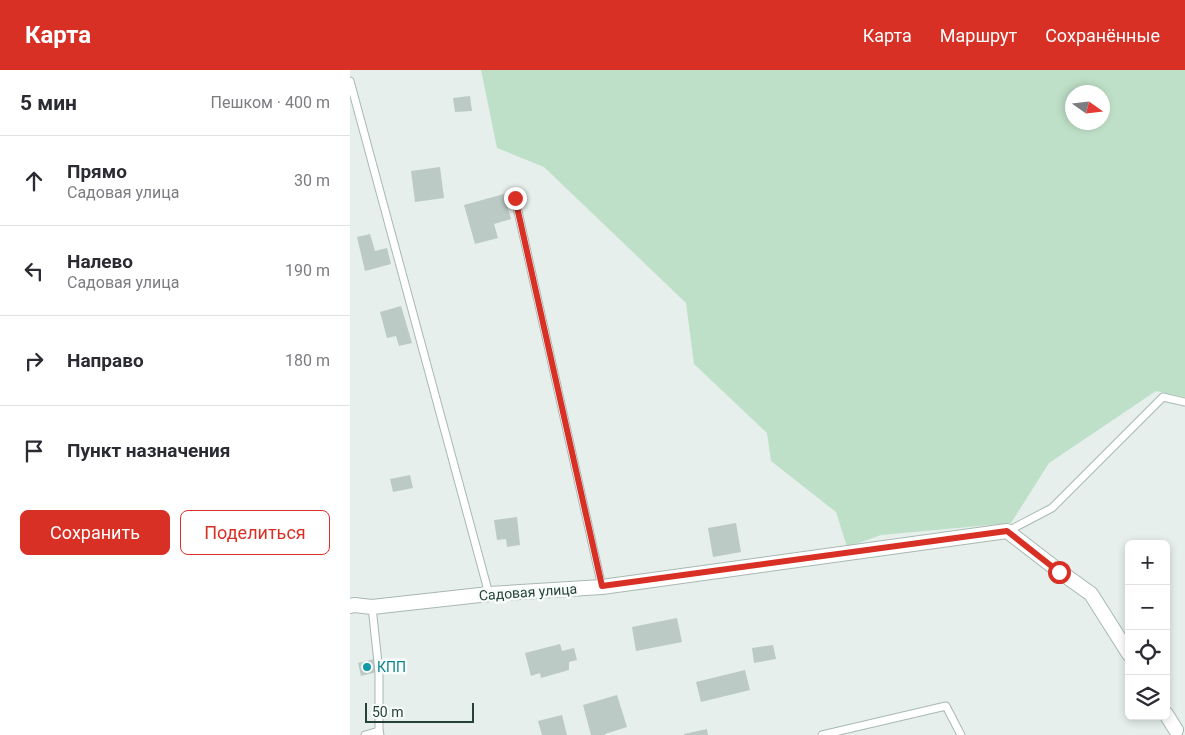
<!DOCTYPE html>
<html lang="ru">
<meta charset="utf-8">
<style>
body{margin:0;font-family:Roboto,sans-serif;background:#f7f7f7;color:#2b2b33}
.controls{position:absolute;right:15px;bottom:15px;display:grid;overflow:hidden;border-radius:8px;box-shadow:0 2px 8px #0003}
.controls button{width:45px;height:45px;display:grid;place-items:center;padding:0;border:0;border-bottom:1px solid #e1e1e2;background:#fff;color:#2b2b33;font:25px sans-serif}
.compass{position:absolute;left:715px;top:15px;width:45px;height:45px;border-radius:50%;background:#fff;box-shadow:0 2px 8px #0003;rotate:104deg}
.scale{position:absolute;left:15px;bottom:12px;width:109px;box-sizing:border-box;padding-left:5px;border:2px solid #24423a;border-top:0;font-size:14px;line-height:18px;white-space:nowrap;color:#24423a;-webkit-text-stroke:4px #f7fbf9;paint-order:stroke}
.stop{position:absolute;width:15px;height:15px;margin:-11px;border:4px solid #d93025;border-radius:50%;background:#fff}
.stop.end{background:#d93025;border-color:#fff;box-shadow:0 1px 5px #0008}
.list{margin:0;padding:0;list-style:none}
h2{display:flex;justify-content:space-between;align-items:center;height:65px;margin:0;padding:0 20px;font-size:21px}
h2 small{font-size:16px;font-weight:400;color:#7c7c81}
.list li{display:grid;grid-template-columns:32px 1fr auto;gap:15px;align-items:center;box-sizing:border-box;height:90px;padding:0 20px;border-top:1px solid #e1e1e2}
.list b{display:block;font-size:19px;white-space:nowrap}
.list p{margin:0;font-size:16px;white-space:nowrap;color:#7c7c81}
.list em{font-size:16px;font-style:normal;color:#7c7c81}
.actions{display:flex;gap:10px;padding:15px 20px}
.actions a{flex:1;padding:11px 0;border:1px solid #d93025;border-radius:8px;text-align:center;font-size:18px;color:#d93025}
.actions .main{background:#d93025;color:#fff}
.icon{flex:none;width:28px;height:28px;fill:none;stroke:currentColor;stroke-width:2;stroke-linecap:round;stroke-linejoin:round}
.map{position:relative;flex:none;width:835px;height:665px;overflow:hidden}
header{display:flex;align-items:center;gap:30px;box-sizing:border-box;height:70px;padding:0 25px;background:#d93025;color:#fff}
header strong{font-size:24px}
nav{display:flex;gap:28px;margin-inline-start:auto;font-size:18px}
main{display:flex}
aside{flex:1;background:#fff}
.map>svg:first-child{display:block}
.green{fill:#bfe0c8;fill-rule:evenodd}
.building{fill:#bbcac4}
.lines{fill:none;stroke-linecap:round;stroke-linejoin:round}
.service-casing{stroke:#a8b8b2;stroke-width:9}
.minor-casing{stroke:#a8b8b2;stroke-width:16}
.service{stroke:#fff;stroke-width:7}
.minor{stroke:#fff;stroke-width:14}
.route{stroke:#d93025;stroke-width:6}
.culture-dot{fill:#0f9aa8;stroke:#f7fbf9;stroke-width:2}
.labels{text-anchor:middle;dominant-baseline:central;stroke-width:5;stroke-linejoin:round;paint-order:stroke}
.street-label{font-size:14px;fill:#24423a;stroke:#f7fbf9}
.culture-label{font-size:14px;fill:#0d838f;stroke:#f7fbf9;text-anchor:start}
</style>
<header>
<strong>Карта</strong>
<nav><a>Карта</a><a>Маршрут</a><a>Сохранённые</a></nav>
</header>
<main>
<aside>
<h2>5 мин<small>Пешком · 400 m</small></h2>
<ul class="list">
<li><svg class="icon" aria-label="ahead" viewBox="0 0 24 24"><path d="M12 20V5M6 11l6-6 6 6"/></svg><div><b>Прямо</b><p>Садовая улица</p></div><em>30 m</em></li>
<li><svg class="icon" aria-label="left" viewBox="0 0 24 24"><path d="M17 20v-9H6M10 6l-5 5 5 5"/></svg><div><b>Налево</b><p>Садовая улица</p></div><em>190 m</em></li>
<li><svg class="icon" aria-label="right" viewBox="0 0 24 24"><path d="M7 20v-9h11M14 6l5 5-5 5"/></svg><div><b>Направо</b></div><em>180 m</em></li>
<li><svg class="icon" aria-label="arrive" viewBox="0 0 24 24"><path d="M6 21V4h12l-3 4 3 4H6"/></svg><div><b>Пункт назначения</b></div></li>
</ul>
<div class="actions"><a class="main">Сохранить</a><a>Поделиться</a></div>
</aside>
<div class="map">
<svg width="835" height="665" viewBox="0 0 835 665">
<rect width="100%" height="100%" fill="#e6efeb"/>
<path class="green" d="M131 0H835V327L806 321 699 393 661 453 531 465 497 477 486 442 421 391 417 363 344 294 336 233 194 97 147 78ZM722 22H752V52H722Z"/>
<g class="building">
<polygon points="120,26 122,41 105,42 103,28"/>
<polygon points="90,97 94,128 65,132 61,101"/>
<polygon points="154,124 161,149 144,154 148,168 125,174 114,135"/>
<polygon points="20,164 25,181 37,178 41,194 15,201 7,167"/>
<polygon points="51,236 62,273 49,276 46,266 37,268 30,242"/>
<polygon points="60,405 63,418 43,422 40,409"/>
<polygon points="167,447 170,475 157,477 156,469 147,470 144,450"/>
<polygon points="386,453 391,482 363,487 358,458"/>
<polygon points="327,548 332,572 286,581 282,557"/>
<polygon points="210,574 212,581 224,578 227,590 219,592 219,600 191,608 190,603 181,606 175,583"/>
<polygon points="423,575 426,589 404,593 402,578"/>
<polygon points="24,589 27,602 11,606 8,593"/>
<polygon points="395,600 400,620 351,632 346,612"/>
<polygon points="267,625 277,657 255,664 255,665 241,665 233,635"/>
<polygon points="212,645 217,665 192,665 188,651"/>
<polygon points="357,659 358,665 334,665 334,664"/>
</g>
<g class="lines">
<g class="service-casing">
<g id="service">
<polyline points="0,11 139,524"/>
<polyline points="165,128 252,517"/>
<polyline points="658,461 702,438 813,327 835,332"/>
<polyline points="22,537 29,602 29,661 30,665"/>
<polyline points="15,665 29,661"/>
<polyline points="472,665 596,636 611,665"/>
</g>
</g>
<g class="minor-casing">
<g id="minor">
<polyline points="0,536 4,535 22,537 139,524 252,517 657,461 709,501 741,524 779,584"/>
<polyline points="816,644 826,660"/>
</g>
</g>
<use href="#service" class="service"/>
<use href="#minor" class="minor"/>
</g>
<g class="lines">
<polyline class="route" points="165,128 252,516 657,461 709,502"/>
</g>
<circle class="culture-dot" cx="17" cy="597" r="5"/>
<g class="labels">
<g class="street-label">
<text transform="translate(178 522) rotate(-4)">Садовая улица</text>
</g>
<g class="culture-label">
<text x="27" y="597">КПП</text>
</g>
</g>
</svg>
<div class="controls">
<button>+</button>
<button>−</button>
<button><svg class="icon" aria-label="locate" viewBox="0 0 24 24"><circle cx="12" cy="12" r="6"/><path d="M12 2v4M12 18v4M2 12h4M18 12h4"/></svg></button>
<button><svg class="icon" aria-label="layers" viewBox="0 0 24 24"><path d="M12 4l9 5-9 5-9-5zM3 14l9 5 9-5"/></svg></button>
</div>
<svg class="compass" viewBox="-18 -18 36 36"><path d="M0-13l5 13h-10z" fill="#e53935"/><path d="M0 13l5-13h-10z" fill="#7c7c81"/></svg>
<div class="scale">50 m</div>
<div class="stop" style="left:709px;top:502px"></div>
<div class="stop end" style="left:165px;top:128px"></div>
</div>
</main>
